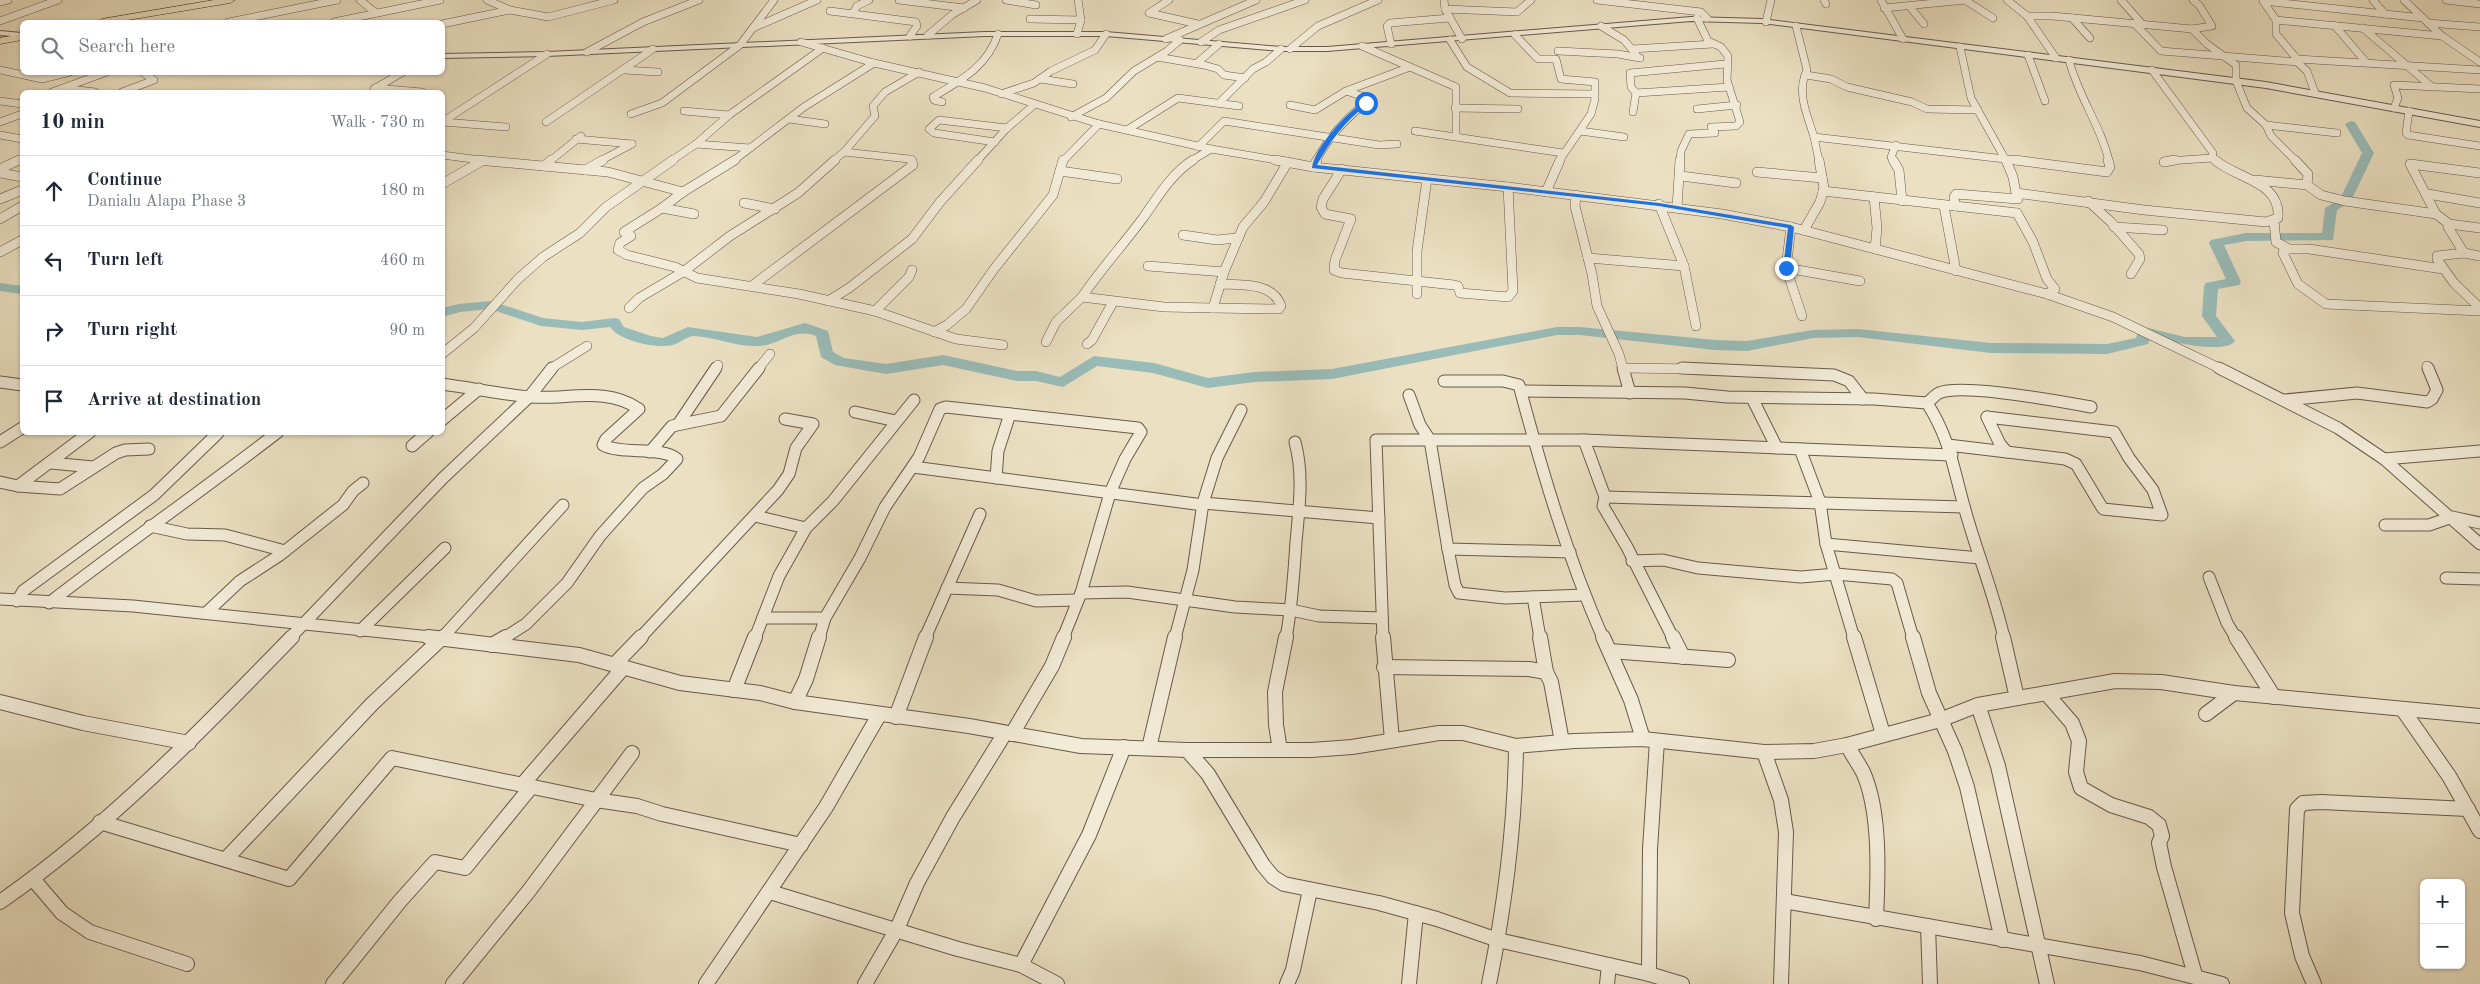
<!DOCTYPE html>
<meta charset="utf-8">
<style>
body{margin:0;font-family:"Old Standard TT",serif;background:#f2f2f3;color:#1f2937}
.controls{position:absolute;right:15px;bottom:15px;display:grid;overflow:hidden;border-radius:8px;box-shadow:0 1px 4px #0004}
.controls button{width:45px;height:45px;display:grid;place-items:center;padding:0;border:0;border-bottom:1px solid #e0e1e3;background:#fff;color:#1f2937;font:25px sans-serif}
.stop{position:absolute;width:15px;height:15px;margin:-11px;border:4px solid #1a73e8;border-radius:50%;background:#fff}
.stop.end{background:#1a73e8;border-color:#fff;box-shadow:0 1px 5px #0008}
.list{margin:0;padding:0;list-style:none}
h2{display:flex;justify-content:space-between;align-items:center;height:65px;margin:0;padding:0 20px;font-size:21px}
h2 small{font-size:16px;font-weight:400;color:#747a83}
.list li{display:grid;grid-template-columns:32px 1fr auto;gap:15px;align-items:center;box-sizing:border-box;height:70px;padding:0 20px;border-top:1px solid #e0e1e3}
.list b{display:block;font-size:19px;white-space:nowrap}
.list p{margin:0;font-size:16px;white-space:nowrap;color:#747a83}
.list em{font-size:16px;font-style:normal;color:#747a83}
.icon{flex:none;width:28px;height:28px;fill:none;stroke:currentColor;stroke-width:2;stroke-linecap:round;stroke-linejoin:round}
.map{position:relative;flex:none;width:2480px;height:984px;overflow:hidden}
.search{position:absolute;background:#fff;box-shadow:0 1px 4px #0004;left:20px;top:20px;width:425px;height:55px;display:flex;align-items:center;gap:12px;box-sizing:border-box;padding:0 18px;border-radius:8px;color:#747a83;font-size:19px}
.panel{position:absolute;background:#fff;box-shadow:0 1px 4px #0004;left:20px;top:90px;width:425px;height:345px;border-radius:8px}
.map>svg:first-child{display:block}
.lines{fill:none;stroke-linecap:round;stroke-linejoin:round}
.river{fill:#99bcb8;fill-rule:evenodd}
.minor-far3-casing{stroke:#685a4c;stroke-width:8}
.minor-far2-casing{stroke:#685a4c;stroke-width:10}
.minor-far1-casing{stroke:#685a4c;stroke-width:13}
.minor-casing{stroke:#685a4c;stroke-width:16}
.tertiary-casing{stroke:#685a4c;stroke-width:2}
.primary-casing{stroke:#3d2d25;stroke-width:1}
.minor-far3{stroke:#f2ebd7;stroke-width:7}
.minor-far2{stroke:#f2ebd7;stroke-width:9}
.minor-far1{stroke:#f2ebd7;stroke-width:11}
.minor{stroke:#f2ebd7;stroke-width:14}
.tertiary{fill:#f2ebd7;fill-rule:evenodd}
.primary{fill:#ebe0c2;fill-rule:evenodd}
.route{fill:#1a73e8}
</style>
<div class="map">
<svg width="2480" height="984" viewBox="0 0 2480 984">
<rect width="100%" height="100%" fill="#ebe0c2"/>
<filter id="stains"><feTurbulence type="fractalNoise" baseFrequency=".004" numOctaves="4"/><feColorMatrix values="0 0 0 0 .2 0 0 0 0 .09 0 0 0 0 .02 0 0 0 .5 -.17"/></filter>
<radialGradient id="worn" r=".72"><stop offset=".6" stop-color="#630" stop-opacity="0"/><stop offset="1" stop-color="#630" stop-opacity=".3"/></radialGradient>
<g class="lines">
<g class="river">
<path d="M2351 121 2355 122 2374 153 2351 201 2337 210 2333 240 2246 241 2224 245 2241 282 2239 285 2218 289 2216 316 2235 341C2226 355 2166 341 2151 337L2148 344 2107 354 1991 353 1858 337 1813 338 1747 351 1715 350 1580 335H1557L1332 379 1254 382 1208 388 1153 373 1097 366 1063 387 1036 381H1017L943 365 886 374 835 365 821 357 816 336C792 327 780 346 758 346 737 347 715 337 694 336 687 336 680 343 673 345 657 349 619 341 610 327L582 330 541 326 490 309 460 312 442 317V308L459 304 491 301 543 318 582 322 614 318 619 319 624 327 651 336 663 338 688 327 757 337 805 323 828 331 833 352 844 358 886 364 943 355 1017 371H1036L1060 377 1094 356 1154 363 1208 378 1254 372 1332 369 1557 327H1580L1715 340 1747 341 1813 330 1858 329 1991 343 2107 344 2136 338 2139 328 2144 327 2185 337H2217L2202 316 2204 286 2206 283 2226 279 2209 243 2211 240 2246 233H2322L2325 208 2340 199 2362 153 2345 124Z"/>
<polygon points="0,283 22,286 22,294 0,291"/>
</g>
<g class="minor-far3-casing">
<g id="minor-far3">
<polyline points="360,0 376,13"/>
<polyline points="487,0 510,10 548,17 614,0"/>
<polyline points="899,0 964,8"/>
<polyline points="1006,0 1036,5"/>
<polyline points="1169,0 1149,13 1198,24"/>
<polyline points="1444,0 1445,9 1462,39"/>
<polyline points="1597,0 1701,12 1707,18"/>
<polyline points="1824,0 1826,4"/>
<polyline points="1881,0 1903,39"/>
<polyline points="1965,0 1993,18"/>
<polyline points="2007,0 2027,16 2056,58"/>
<polyline points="2121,0 2143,25"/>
<polyline points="2373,0 2385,14"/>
<polyline points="2404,0 2442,36 2480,62"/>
<polyline points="2446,0 2480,4"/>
<polyline points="0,2 8,0"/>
<polyline points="1910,7 1924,24"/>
<polyline points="1884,8 1966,0"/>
<polyline points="1445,9 1517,12 1531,0"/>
<polyline points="830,11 916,22 917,26 910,36"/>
<polyline points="853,13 857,6 869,0"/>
<polyline points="2027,16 2052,16 2192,29 2212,26 2199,5 2193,0"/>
<polyline points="1697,18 1708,41 1721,47 1728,56 1727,80 1740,122 1736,126 1711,127"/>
<polyline points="2072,18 2090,38"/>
<polyline points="1030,19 1081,20"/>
<polyline points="2276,20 2263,1 2423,18"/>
<polyline points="0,21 58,0"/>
<polyline points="229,22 337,0"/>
<polyline points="334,22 440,0"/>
<polyline points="1766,22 1771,0"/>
<polyline points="2428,23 2480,27"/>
<polyline points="442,24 510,10"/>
<polyline points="2135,24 2161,51 2297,62"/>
<polyline points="1601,26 1624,40 1636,54"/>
<path d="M1796 26 1807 70C1796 92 1807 114 1814 137"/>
<polyline points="2335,26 2366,62"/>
<polyline points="753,28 817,0"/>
<polyline points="2363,28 2432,87"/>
<polyline points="2192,29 2207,44 2236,65 2236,81 2247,108 2266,125 2271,136 2296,161"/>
<polyline points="1077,34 1081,20 1078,0"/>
<polyline points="928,35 953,14 977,0"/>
<polyline points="1515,35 1538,59 1556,59 1561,79 1595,82 1595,99 1591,114 1559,161"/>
<polyline points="1166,39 1256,0"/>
<polyline points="1450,40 1467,67 1510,93 1594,94"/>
<polyline points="801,42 874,63 985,88 1099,124 1211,149 1282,161"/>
<polyline points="1201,42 1219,30 1305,0"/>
<polyline points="1391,44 1387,26 1390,23 1450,18"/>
<polyline points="1362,46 1456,87 1456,136"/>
<polyline points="1960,47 1971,98 2005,159"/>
<polyline points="1290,49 1318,26 1378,0"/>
<polyline points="1632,49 1713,44"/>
<polyline points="1558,51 1618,54 1640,58"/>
<polyline points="587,52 643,22 699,0"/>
<polyline points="2028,55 2045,101"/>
<polyline points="1157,57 1204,65 1218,69 1224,75 1245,78"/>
<polyline points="2297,59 2480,70"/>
<path d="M2069 60C2078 96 2101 126 2109 161"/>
<polyline points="1197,63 1219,44"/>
<polyline points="0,70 42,79 70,72"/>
<polyline points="624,70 658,72"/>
<polyline points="2152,70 2213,153 2212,158 2216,161"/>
<polyline points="1806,75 1831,79 1847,87 1912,102 1927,109 1978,110"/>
<polyline points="1040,79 1073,84"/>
<polyline points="375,88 422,92"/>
<polyline points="69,89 95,92"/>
<polyline points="374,89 403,72"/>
<polyline points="52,92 107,72"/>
<polyline points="122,92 154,80 142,72"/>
<polyline points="1636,93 1729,87"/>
<polyline points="2315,93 2307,71 2297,62 2297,59 2276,34 2276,20 2442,36"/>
<polyline points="1001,94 1034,83 1051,71 1095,50 1106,34"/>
<polyline points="0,101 22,104"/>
<path d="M942 102 934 100 933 97C961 80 987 67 998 34"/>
<polyline points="1219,103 1253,69 1266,62 1281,49"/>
<polyline points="1290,105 1315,110 1346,91 1410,67"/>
<polyline points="1455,108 1518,109"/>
<polyline points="2394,108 2398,98 2394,85 2480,89"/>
<polyline points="1697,109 1737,105"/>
<polyline points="684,111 729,115"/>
<polyline points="2409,111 2406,133 2408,135 2480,146"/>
<polyline points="1633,112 1636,93 1631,87 1630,73 1725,64"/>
<polyline points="631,114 662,103 740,45 774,0"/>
<polyline points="1071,117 1106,98 1134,71 1167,51 1180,40"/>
<polyline points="789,119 825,124"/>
<polyline points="0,122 22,114"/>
<polyline points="442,122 547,54"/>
<polyline points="443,122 506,127"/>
<polyline points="546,122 653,49"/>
<polyline points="2266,125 2337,133"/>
<polyline points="1127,130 1178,98 1239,106"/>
<polyline points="1415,131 1563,153"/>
<polyline points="1580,131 1624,137"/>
<polyline points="0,135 22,139"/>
<polyline points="576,139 632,144"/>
<polyline points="995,142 934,133 929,129 939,120 1007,128"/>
<polyline points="696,144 750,148"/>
<polyline points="1198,147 1224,121 1379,145 1397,144"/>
<polyline points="442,155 488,161"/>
<polyline points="17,161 22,159"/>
<polyline points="550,161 581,136"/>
<polyline points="600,161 632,144"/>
<polyline points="671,161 696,144 729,115 823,48"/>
<polyline points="733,161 804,107 874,63"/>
<polyline points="833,161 844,152"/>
<polyline points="913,161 909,159 844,152 875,116 873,106 885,92 919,72"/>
<polyline points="977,161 1007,128 1034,105"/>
<polyline points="1063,161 1099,124"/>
<polyline points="1191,161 1211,149"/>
<path d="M1316 161C1329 136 1348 116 1371 99L1346 91"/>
<polyline points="1680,161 1681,151 1689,134 1715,133 1712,128"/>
<polyline points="1819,161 1814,137 2005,159"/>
<polyline points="1894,161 1891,157 1896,145"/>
<polyline points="2006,161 2005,159 2024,161"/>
<polyline points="2167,161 2212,158"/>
</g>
</g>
<g class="minor-far2-casing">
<g id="minor-far2">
<polyline points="477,160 608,172 683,192"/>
<path d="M1193 160C1171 174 1158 197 1143 218 1123 245 1101 269 1082 297L1164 307 1213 308 1224 272 1243 227 1264 202 1288 162"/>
<polyline points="1275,160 1313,167 1508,187 1722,214 1791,227 2047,294 2113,317 2221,369"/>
<polyline points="1893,160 1899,170 1902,201"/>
<path d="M2006 160 2013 177 2016 193 2144 210 2266 222 2278 218C2281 181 2237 179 2215 160"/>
<polyline points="2015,160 2107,172 2110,167 2108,160"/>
<polyline points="2295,160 2308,174 2307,185"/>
<polyline points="2164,162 2175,160"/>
<polyline points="544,166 551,160"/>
<polyline points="1313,167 1317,160"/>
<polyline points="0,169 19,160"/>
<polyline points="1342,169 1323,199 1321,207 1325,214 1351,219 1335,260 1334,270 1342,273 1454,285 1458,286 1460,293 1508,297 1513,291 1508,187"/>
<polyline points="585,170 603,160"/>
<polyline points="1060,171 1117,179"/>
<polyline points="1757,172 1822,178"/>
<polyline points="0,173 22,177"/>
<polyline points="2480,173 2410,164 2436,214 2449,224 2480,228"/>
<polyline points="1681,176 1736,183"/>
<polyline points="2255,180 2307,185 2321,195 2345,201 2436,214"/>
<polyline points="442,184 482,161"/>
<polyline points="1823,191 2017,213"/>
<polyline points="1546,192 1560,160"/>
<polyline points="2428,194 2480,203"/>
<polyline points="1576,195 1575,206 1592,274 1597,306 1619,354 1623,369"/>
<polyline points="1874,197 1877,228 1875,249"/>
<polyline points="0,199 22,190"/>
<polyline points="2088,201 2111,222 2139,254 2140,259 2131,274"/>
<polyline points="744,203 775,209"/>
<polyline points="1659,204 1684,266 1696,326"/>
<polyline points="1944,206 1956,271"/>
<polyline points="1955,206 1954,197 1956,194 2018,199"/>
<polyline points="662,208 624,232 631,236 620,243 618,250 627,255 675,267 697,278 799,294 875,311 956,339 1003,345"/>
<polyline points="1677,208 1680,160"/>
<polyline points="2017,213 2033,242 2047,279 2055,289 2047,294"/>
<polyline points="694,214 662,208 683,192 735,160"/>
<polyline points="0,219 22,206"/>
<polyline points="2274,221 2276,242 2289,249 2309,249 2443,269"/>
<polyline points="2449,224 2448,227 2464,253 2437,256 2437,259 2454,283 2480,308"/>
<polyline points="1791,227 1786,268 1802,316"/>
<polyline points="2114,227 2163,230"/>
<polyline points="1804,230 1820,202 1824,188 1819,160"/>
<polyline points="1183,235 1217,240 1237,238"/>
<polyline points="2289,249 2284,250 2283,253 2298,284 2326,304 2480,311"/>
<polyline points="0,252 22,240"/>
<polyline points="2464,253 2480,256"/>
<polyline points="1588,258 1684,266"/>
<polyline points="1148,266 1224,272"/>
<polyline points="1786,268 1860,281"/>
<polyline points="753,285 913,165 911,160"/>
<polyline points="1417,294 1417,251 1427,179"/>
<polyline points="828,301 849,288 912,239 940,202 978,160"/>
<polyline points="629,308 639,298 683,272 730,236 798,193 835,160"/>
<path d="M1213 308 1279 309 1281 306C1273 282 1241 285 1220 284"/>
<polyline points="875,311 909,277 912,270"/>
<polyline points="934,332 947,325 966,309 994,269 1053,195 1063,160"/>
<polyline points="1046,342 1056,322 1082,297"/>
<polyline points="1087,344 1092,340 1113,302"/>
<polyline points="442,354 474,328 518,279 543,257 580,233 606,207 673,160"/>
<polyline points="2427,366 2429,369"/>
<polyline points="1624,368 1698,369"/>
<polyline points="550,369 587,346"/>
<polyline points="715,369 718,365"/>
<polyline points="758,369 770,354"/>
</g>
</g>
<g class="minor-far1-casing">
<g id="minor-far1">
<polyline points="1623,368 1630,393"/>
<polyline points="1682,368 1834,375 1849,381 1863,399"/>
<polyline points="2219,368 2338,428 2384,459 2480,544"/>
<path d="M1444 381H1503L1519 385C1542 471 1567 556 1603 638"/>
<polyline points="0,382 22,385"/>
<path d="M442 384C471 388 501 394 530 397 567 400 606 386 639 409L606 439 603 445C620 455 662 446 677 459L663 474 643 488 600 536 567 583 526 624 504 638"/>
<path d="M1522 391 1685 393 1727 397 1874 399 1927 403C1950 439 1953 467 1964 506 1976 551 1994 593 2004 638"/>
<polyline points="1409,395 1420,425 1430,440 1584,440 1952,455"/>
<polyline points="1752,398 1777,448"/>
<polyline points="2285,400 2357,393 2427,402 2432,399 2437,390 2428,368"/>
<path d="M1927 403C1931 400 1935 395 1939 393 1961 383 2064 402 2091 407"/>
<polyline points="855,412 896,421"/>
<polyline points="1987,417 2000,444 2007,452"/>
<polyline points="442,420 479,389"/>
<polyline points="679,423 716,368"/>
<polyline points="1584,440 1605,497 1603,506 1627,547 1673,638"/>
<polyline points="0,442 22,428"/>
<polyline points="1948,445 2065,459 2076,464 2103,509 2162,515 2153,490 2129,458 2114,432 1987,417"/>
<polyline points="412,446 428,432"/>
<polyline points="1800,449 1820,502 1826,544 1854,638"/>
<polyline points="650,452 672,426 721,416 759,368"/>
<polyline points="2384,459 2480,451"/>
<polyline points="51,463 93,467"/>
<polyline points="913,467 1203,505"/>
<polyline points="996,478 998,451 1010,414"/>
<polyline points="0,482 18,486 60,489 116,453 125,450 149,449"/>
<polyline points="18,486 90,432"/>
<polyline points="1605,497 1964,507"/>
<polyline points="1203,503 1379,518"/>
<polyline points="755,516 806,528"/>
<polyline points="2385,525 2429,525 2452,517 2480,523"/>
<polyline points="150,526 187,534 225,535 285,551"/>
<polyline points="1826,544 1980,558"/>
<polyline points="1448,549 1455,585 1459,593 1505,598 1584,595"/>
<polyline points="1632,561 1663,560 1698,568 1801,577 1836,574 1892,579 1897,583 1913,638"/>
<polyline points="2209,577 2227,623 2236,638"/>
<polyline points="2446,578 2480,579"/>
<polyline points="947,588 998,590 1036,601 1078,600"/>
<polyline points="1081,593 1127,592 1235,607 1291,610 1319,616 1382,618"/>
<polyline points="1533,597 1540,638"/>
<polyline points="0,599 133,606 440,638"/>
<polyline points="17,601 23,591 154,495 218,433"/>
<path d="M49 603C124 545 203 490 278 432"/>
<polyline points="206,613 240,581 280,555 343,505 353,491 363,483"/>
<polyline points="763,618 825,618"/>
<polyline points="360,631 445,548"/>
<polyline points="290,638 443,478 530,396 552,368"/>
<polyline points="442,638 563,505"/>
<polyline points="640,638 778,490 789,474 796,448 813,424 785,419"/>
<polyline points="755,638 779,576 806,528 833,501 914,400"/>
<polyline points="819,638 825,618 860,558 885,507 919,457 940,409 946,407 1138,428 1141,432 1125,459 1110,493 1081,593 1063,638"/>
<polyline points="925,638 980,514"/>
<polyline points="1175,638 1193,570 1203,503 1217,458 1241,410"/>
<path d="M1286 638C1292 606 1294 574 1296 542 1299 508 1304 475 1295 442"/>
<polyline points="1383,638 1376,440 1430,440 1448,549 1570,552"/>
</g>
</g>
<g class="minor-casing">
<g id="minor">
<polyline points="428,637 579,655 680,683 760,693 795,702 969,726 1081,746 1187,750 1311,750 1352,747 1439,733 1463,733 1516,746"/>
<polyline points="1383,637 1392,740"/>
<polyline points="1540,637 1546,672"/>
<polyline points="1603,637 1631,700 1643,739"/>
<polyline points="1673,637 1683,657"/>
<polyline points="1854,637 1883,734"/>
<polyline points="1913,637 1929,693 1955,751 1967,787 2002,940"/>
<polyline points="2003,637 2017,698"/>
<polyline points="2236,637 2274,697"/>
<polyline points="492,645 506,637"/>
<polyline points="1610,651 1728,660"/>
<polyline points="615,664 641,637"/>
<polyline points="1384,667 1529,669 1546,672 1551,682 1562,742"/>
<polyline points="734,690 755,637"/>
<polyline points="2046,693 2072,723 2079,741 2076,772 2081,788 2111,805 2149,817 2159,825 2162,836 2159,843 2164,867 2195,975"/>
<polyline points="0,702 83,723 189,743"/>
<polyline points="795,702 806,679 819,637"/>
<polyline points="1978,705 1998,766 2047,984"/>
<polyline points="2403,710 2449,776 2480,831"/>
<polyline points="2206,714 2234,693"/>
<polyline points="896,717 926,637"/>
<polyline points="1012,734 1052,666 1064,637"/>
<path d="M1847 745C1852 754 1858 763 1863 772 1881 812 1878 876 1876 919"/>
<polyline points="1149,748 1175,637"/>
<polyline points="1187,750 1208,774 1263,865 1273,877 1284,884 1379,903 1437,919 1498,940 1649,974 1682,984"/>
<polyline points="1280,750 1276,725 1275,692 1286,637"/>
<polyline points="1764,752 1781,800 1786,832 1781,984"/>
<polyline points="522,785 623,668"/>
<polyline points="100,822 289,879 392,758 596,800 637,806 662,814 801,845"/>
<polyline points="226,859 372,704 443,637"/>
<polyline points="33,879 62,913 90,932 187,964"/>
<polyline points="770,892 958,949 1021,965 1057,984"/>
<polyline points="1784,901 2140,963 2222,984"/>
<path d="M0 902C108 827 201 731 292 637"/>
<polyline points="1928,926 1930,984"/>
<polyline points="1021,965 1089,835 1124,747"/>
<polyline points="1649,974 1650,849 1657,741"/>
<polyline points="333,984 400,901 435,862 465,868 531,787"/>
<polyline points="453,984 528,892 632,753"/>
<polyline points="706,984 826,807 879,715"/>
<polyline points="865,984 897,929 917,883 953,817 1005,733"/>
<polyline points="1287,984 1293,970 1310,890"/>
<polyline points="1409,984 1416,913"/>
<path d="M1489 984C1505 905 1515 827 1516 746L1574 741 1643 739 1764 752 1814 751 1847 745 1940 720 1978 705 2115 681 2161 682 2234 693 2480 716"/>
<polyline points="1607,984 1609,965"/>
<polyline points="2314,984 2302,956 2292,913 2297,809 2303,803 2321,802 2468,809"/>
</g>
</g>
<g class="tertiary-casing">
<g id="tertiary">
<polygon points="1691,17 1762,19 2266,82 2480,121 2480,127 2266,88 1762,23 1691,21 1327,51 1281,51 1106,36 985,36 547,56 442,58 442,54 547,52 985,32 1106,32 1281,47 1327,47"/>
<polygon points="0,31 22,33 22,37 0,35"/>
</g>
</g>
<g class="primary-casing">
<g id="primary">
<polygon points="214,0 235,0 230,3 116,22 97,22 102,19"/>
<polygon points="22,34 22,40 0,44 0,38"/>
</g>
</g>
<use href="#minor-far3" class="minor-far3"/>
<use href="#minor-far2" class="minor-far2"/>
<use href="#minor-far1" class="minor-far1"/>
<use href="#minor" class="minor"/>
<use href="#tertiary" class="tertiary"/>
<use href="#primary" class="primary"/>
</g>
<path class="route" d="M1366 101 1368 104C1345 121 1330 141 1317 165L1659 203 1791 225 1794 227 1790 268 1786 270 1783 268 1788 228 1659 206 1312 168C1314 148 1348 110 1366 101Z"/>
<rect width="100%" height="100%" filter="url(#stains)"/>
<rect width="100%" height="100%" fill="url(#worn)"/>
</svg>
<div class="controls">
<button>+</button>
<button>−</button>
</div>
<div class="stop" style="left:1366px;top:103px"></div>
<div class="stop end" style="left:1786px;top:268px"></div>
<div class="search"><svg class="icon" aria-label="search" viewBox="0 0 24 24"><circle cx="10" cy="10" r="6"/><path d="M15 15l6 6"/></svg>Search here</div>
<section class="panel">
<h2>10 min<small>Walk · 730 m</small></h2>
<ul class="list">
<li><svg class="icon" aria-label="ahead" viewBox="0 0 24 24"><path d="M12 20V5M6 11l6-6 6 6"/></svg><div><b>Continue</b><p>Danialu Alapa Phase 3</p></div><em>180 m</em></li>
<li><svg class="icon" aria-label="left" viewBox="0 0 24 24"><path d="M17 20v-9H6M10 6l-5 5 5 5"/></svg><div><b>Turn left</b></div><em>460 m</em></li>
<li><svg class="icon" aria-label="right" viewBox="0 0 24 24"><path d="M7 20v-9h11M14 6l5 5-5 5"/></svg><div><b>Turn right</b></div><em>90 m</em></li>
<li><svg class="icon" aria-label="arrive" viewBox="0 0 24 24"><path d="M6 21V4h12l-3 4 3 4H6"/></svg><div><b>Arrive at destination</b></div></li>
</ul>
</section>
</div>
